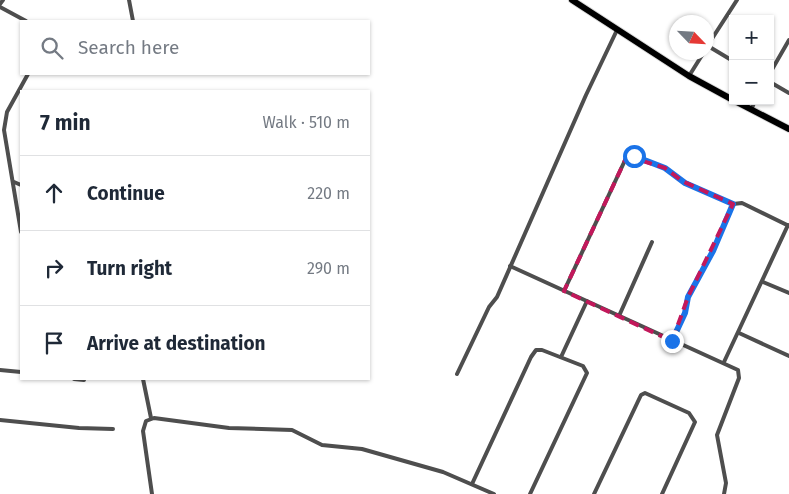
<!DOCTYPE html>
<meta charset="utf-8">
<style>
body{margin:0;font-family:"Fira Sans",sans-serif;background:#f2f2f3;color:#1f2937}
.controls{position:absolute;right:15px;top:15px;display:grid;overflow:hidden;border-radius:0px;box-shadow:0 1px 4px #0004}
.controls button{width:45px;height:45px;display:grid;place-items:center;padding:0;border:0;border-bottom:1px solid #e0e1e3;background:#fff;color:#1f2937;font:25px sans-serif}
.compass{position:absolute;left:669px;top:15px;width:45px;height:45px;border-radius:50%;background:#fff;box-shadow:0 1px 4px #0004;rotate:115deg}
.stop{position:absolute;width:15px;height:15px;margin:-11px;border:4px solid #1a73e8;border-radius:50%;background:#fff}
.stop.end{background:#1a73e8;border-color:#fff;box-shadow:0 1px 5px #0008}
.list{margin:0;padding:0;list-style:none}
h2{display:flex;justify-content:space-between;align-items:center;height:65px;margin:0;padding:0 20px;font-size:21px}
h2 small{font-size:16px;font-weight:400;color:#747a83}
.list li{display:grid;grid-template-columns:32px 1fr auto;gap:15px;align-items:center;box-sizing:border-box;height:75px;padding:0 20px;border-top:1px solid #e0e1e3}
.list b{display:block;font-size:19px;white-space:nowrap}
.list em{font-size:16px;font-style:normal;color:#747a83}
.icon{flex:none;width:28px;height:28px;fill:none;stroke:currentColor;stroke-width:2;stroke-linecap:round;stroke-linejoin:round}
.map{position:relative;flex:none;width:789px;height:494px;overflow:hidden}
.search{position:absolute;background:#fff;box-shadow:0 1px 4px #0004;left:20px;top:20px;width:350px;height:55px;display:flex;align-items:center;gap:12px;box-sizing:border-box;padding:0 18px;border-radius:0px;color:#747a83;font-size:19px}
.panel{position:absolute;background:#fff;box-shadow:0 1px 4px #0004;left:20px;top:90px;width:350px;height:290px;border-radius:0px}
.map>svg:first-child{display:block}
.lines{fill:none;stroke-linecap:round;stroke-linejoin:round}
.primary-casing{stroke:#dbdbdb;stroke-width:8}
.street{stroke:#4e4e4e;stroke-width:4}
.primary{stroke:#000;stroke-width:6}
.route{stroke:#1a73e8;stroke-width:6}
.marked{fill:none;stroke:#c2185b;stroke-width:4;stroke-dasharray:10 6;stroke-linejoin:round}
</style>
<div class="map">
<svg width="789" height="494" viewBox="0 0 789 494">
<rect width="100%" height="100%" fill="#fff"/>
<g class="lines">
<g class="primary-casing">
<g id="primary">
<polyline points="572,0 689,76 733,100"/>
<polyline points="735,101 789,129"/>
</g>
</g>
<g class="street">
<polyline points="129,0 133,21"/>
<polyline points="0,4 3,0"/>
<polyline points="0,7 26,21"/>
<polyline points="708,46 733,61"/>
<polyline points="706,48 737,0"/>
<polyline points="770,73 789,40"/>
<polyline points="689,76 704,52"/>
<polyline points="770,82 789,93"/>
<polyline points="751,110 755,101"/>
<polyline points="14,182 21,185"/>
<polyline points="21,232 4,130 7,112 28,74"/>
<polyline points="510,266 738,370 739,378 717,435 726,483 724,494"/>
<polyline points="763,282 789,293"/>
<polyline points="564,291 627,156 633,156 665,168 682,181 733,204"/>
<polyline points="619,316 652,242"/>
<polyline points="739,333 789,356"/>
<polyline points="672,341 685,313 688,297 713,251 733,204 742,203 789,226"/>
<polyline points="561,357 587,301"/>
<polyline points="724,362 788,225"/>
<polyline points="0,370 21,372"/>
<polyline points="457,374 489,307 497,297 586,95 617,30"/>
<polyline points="74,379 84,380"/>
<polyline points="143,379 151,418"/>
<polyline points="0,420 79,428 113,429"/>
<polyline points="472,484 531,357 536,350 542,350 583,366 587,373 530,494"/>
<polyline points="152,494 143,431 146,421 154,418 229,428 292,430 322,445 362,449 443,472 494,494"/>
<polyline points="594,494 641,395 645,393 689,413 695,422 662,494"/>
</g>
<use href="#primary" class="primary"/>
</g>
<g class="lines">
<polyline class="route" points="634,156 665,168 685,183 733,204 713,251 688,297 685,313 672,341"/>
</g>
<path class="marked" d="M627 156 665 168 682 181 733 204 688 297 672 341 564 291Z"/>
</svg>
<div class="controls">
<button>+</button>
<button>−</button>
</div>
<svg class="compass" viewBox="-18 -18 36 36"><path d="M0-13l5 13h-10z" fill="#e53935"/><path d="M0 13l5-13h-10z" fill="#747a83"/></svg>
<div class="stop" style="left:634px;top:156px"></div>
<div class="stop end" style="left:672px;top:341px"></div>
<div class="search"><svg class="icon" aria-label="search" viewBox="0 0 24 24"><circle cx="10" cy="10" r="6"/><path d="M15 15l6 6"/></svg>Search here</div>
<section class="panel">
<h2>7 min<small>Walk · 510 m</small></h2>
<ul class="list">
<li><svg class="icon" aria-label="ahead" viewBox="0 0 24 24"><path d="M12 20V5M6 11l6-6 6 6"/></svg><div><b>Continue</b></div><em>220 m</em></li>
<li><svg class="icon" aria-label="right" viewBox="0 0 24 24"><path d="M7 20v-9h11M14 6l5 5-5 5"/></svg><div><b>Turn right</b></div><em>290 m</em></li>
<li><svg class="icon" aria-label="arrive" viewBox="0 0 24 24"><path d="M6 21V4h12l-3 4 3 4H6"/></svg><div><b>Arrive at destination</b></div></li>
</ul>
</section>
</div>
